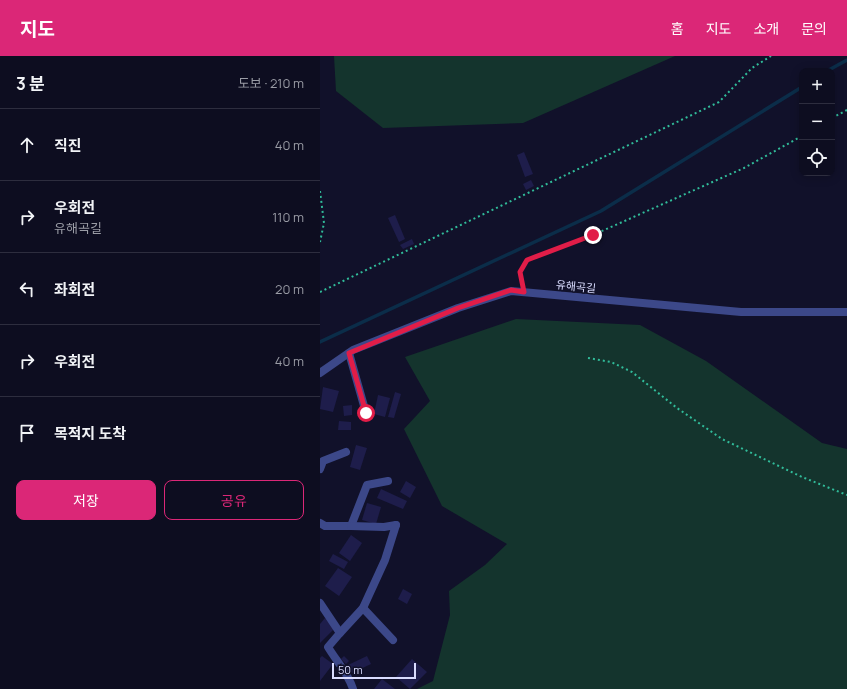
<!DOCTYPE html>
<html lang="ko">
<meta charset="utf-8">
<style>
body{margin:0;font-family:Manrope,"Noto Sans KR",sans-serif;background:#1b1b2d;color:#f1f3f6}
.controls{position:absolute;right:12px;top:12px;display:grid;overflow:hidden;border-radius:8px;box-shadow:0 2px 10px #0003}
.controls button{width:36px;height:36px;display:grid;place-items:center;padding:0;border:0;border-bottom:1px solid #2d2d3e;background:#0d0d20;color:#f1f3f6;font:20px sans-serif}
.scale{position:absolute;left:12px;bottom:10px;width:84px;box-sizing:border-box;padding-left:4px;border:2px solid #daddff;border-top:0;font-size:11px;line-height:14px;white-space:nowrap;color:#daddff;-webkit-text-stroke:3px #11112a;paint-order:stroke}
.stop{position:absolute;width:12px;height:12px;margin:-9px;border:3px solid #e11d48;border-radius:50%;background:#fff}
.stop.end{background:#e11d48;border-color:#fff;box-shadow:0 1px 4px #0008}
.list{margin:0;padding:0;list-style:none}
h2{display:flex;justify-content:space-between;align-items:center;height:52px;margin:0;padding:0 16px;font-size:17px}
h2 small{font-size:13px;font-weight:400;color:#9a9ca5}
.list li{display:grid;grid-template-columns:26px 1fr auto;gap:12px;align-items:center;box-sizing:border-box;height:72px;padding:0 16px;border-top:1px solid #2d2d3e}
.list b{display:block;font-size:15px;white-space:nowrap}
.list p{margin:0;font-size:13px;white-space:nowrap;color:#9a9ca5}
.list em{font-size:13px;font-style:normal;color:#9a9ca5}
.actions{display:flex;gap:8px;padding:12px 16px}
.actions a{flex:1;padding:9px 0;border:1px solid #db2777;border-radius:8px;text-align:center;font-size:14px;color:#db2777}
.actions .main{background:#db2777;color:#fff}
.icon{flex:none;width:22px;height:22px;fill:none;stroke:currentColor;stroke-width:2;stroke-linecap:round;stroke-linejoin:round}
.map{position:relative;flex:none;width:527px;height:633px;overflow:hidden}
header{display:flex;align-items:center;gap:24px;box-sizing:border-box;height:56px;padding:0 20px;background:#db2777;color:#fff}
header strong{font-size:19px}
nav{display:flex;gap:22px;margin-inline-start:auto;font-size:14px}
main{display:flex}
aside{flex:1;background:#0d0d20}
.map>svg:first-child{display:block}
.green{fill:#14342d}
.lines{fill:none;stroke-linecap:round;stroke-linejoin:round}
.stream{stroke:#0b2d49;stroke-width:3.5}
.building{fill:#1e1d4b}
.path{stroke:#31bc9a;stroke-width:2;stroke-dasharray:2 3;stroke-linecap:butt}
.street{stroke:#3c4889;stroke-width:8}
.route{stroke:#e11d48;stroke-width:5}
.labels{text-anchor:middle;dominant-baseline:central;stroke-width:3;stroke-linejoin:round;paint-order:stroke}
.street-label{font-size:11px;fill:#daddff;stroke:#11112a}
</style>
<header>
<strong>지도</strong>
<nav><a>홈</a><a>지도</a><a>소개</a><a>문의</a></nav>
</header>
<main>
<aside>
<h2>3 분<small>도보 · 210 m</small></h2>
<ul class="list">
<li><svg class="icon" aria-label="ahead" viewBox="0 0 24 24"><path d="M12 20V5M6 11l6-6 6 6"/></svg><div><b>직진</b></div><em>40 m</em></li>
<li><svg class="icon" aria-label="right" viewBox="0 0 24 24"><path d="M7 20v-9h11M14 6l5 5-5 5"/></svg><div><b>우회전</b><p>유해곡길</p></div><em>110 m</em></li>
<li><svg class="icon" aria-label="left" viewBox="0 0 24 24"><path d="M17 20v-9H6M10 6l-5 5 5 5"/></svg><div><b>좌회전</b></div><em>20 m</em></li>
<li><svg class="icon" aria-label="right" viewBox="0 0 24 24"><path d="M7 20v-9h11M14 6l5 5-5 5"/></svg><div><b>우회전</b></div><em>40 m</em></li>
<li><svg class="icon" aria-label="arrive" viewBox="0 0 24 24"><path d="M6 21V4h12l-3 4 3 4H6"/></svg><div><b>목적지 도착</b></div></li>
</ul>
<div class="actions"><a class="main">저장</a><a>공유</a></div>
</aside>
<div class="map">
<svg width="527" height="633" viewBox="0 0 527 633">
<rect width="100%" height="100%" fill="#11112a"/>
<g class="green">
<polygon points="14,0 355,0 203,67 63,72 16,35"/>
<polygon points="196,263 320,269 386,305 502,387 527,393 527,633 97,633 113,625 130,559 129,535 165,509 187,488 122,450 84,373 110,345 85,301"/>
</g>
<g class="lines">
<g class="stream">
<polyline points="507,15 527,4"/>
<polyline points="0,286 281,155 482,31"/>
</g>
</g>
<g class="building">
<polygon points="204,96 213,118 205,121 197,99"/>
<polygon points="211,124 214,130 206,134 203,128"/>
<polygon points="75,159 85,183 79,186 68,162"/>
<polygon points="92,183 94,188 83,193 80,189"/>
<polygon points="3,331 19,335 13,356 0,353"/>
<polygon points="75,336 81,338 74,362 68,361"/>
<polygon points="58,339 70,342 65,361 54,358"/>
<polygon points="32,349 32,359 24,360 23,350"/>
<polygon points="19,365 31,366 31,374 18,374"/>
<polygon points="36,389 47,392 40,414 30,411"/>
<polygon points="86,425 96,431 90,442 80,436"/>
<polygon points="61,433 87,445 83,453 57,442"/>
<polygon points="47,447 61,451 56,468 42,464"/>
<polygon points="31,479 42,487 30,505 19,497"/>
<polygon points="13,498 28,506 24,513 9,505"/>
<polygon points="18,512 32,521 19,540 5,530"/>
<polygon points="83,533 92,538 87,548 78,543"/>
<polygon points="5,562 14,573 0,587 0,568"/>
<polygon points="2,600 13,608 0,625 0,602"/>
<polygon points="24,600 29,605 26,608 21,603"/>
<polygon points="47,600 51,608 32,617 28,609"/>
<polygon points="92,603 107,616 90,633 76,621"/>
<polygon points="62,623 75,633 54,633"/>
</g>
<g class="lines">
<g class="path">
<polyline points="512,62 527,54"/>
<polyline points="0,135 4,167 0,186"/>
<polyline points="202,227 200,216 207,204 273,179 424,112 482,80"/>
<polyline points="0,236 399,46 432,12 451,0"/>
<polyline points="268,302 291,306 312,316 357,352 402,383 482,421 527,439"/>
</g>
<g class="street">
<polyline points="29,297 46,357"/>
<polyline points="0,317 33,294 138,252 191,235 421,256 527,256"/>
<polyline points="0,413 3,405 26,396"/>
<polyline points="0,467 5,470 31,470 47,429 68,425"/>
<polyline points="31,470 64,471 76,469"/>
<path d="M0 547 20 577 8 591C17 606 28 617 33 633"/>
<polyline points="43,552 73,584"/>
<polyline points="20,577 43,552 65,504 76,469"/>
</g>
</g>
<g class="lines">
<polyline class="route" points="46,357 29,297 138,252 191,234 204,236 200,216 207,204 273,179"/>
</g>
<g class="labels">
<g class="street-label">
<text transform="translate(256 230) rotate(6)">유해곡길</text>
</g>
</g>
</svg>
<div class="controls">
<button>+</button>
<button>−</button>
<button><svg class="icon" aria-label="locate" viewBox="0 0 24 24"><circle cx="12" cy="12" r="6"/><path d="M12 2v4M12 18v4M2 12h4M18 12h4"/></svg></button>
</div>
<div class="scale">50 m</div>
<div class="stop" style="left:46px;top:357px"></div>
<div class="stop end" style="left:273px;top:179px"></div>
</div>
</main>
